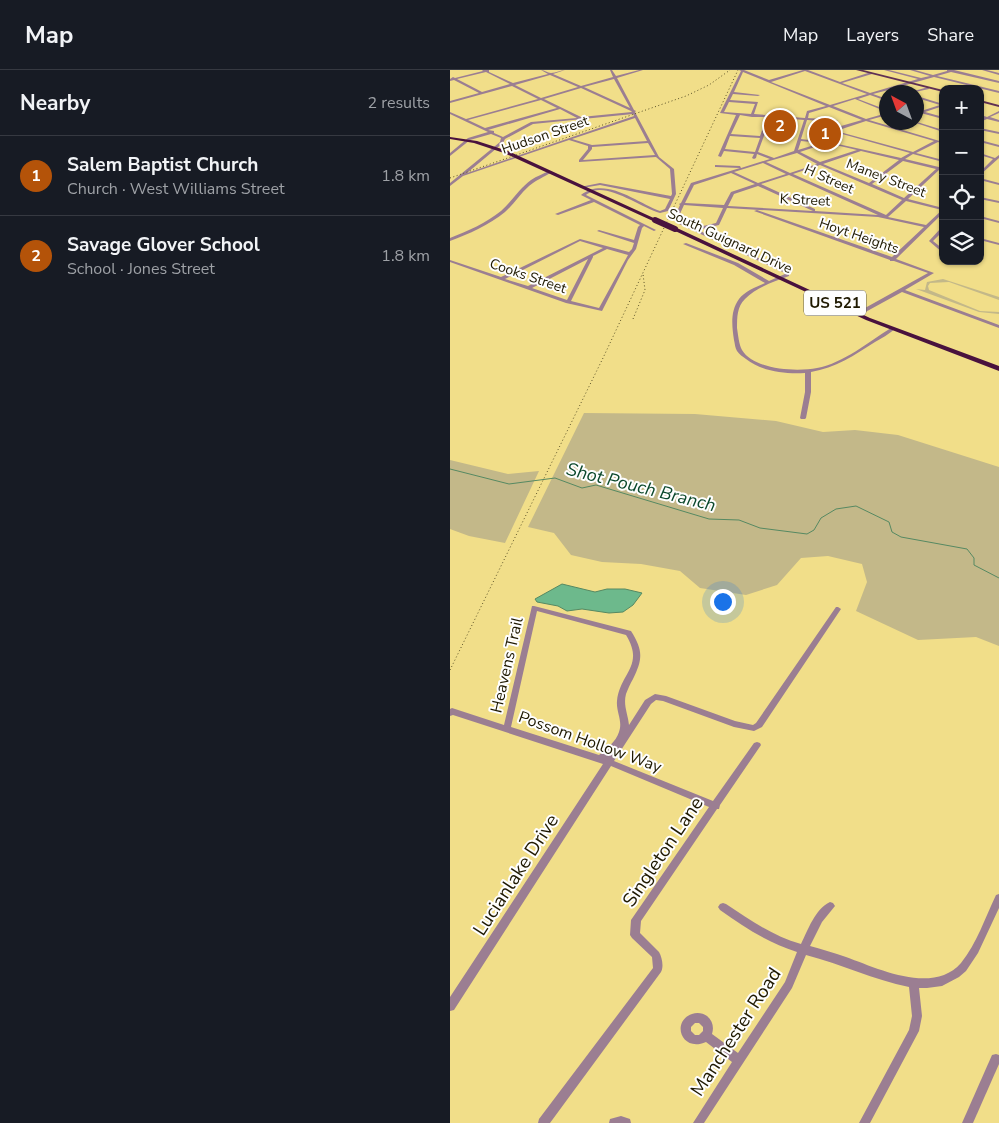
<!DOCTYPE html>
<meta charset="utf-8">
<style>
body{margin:0;font-family:"Nunito Sans",sans-serif;background:#20242c;color:#f1f3f6}
.controls{position:absolute;right:15px;top:15px;display:grid;overflow:hidden;border-radius:10px;box-shadow:0 1px 4px #0004}
.controls button{width:45px;height:45px;display:grid;place-items:center;padding:0;border:0;border-bottom:1px solid #363941;background:#171b24;color:#f1f3f6;font:25px sans-serif}
.compass{position:absolute;left:429px;top:15px;width:45px;height:45px;border-radius:50%;background:#171b24;box-shadow:0 1px 4px #0004;rotate:319deg}
.you{position:absolute;left:272px;top:531px;width:18px;height:18px;margin:-12px;border:4px solid #fff;border-radius:50%;background:#1a73e8;box-shadow:0 0 0 8px #1a73e833}
.badge{display:grid;place-items:center;width:32px;height:32px;border-radius:50%;background:#b45309;color:#fff;font-size:16px;font-weight:700}
.pin{position:absolute;translate:-50% -50%;border:2px solid #fff;box-shadow:0 1px 5px #0006}
.list{margin:0;padding:0;list-style:none}
h2{display:flex;justify-content:space-between;align-items:center;height:65px;margin:0;padding:0 20px;font-size:21px}
h2 small{font-size:16px;font-weight:400;color:#9ea1a6}
.list li{display:grid;grid-template-columns:32px 1fr auto;gap:15px;align-items:center;box-sizing:border-box;height:80px;padding:0 20px;border-top:1px solid #363941}
.list b{display:block;font-size:19px;white-space:nowrap}
.list p{margin:0;font-size:16px;white-space:nowrap;color:#9ea1a6}
.list em{font-size:16px;font-style:normal;color:#9ea1a6}
.icon{flex:none;width:28px;height:28px;fill:none;stroke:currentColor;stroke-width:2;stroke-linecap:round;stroke-linejoin:round}
.map{position:relative;flex:none;width:549px;height:1053px;overflow:hidden}
header{display:flex;align-items:center;gap:30px;box-sizing:border-box;height:70px;padding:0 25px;background:#171b24;border-bottom:1px solid #363941}
header strong{font-size:24px}
nav{display:flex;gap:28px;margin-inline-start:auto;font-size:18px}
main{display:flex}
aside{flex:1;background:#171b24}
.map>svg:first-child{display:block}
.green{fill:#c3b889}
.water{fill:#6db98c;stroke:#568962}
.lines{fill:none;stroke-linecap:round;stroke-linejoin:round}
.stream{stroke:#568962;stroke-width:1}
.minor{fill:#9b7e92;fill-rule:evenodd}
.major{fill:#5f3054;fill-rule:evenodd}
.highway{fill:#49123e;fill-rule:evenodd}
.rail{stroke:#5b5228;stroke-width:1;stroke-dasharray:1 2.5;stroke-linecap:butt}
.highway-bridge{stroke:#49123e;stroke-width:6}
.labels{text-anchor:middle;dominant-baseline:central;stroke-width:4;stroke-linejoin:round;paint-order:stroke}
.far-street-label{font-size:14px;fill:#1f1901;stroke:#fefefe}
.shield{fill:#fefefe;stroke:#625e4d;stroke-width:1}
.shield-label{font-size:15px;font-weight:bold;fill:#1f1901}
.street-label{font-size:16px;fill:#1f1901;stroke:#fefefe}
.water-label{font-size:18px;font-style:italic;fill:#0b482b;stroke:#fefefe}
.near-street-label{font-size:19px;fill:#1f1901;stroke:#fefefe}
</style>
<header>
<strong>Map</strong>
<nav><a>Map</a><a>Layers</a><a>Share</a></nav>
</header>
<main>
<aside>
<h2>Nearby<small>2 results</small></h2>
<ul class="list">
<li><span class="badge">1</span><div><b>Salem Baptist Church</b><p>Church · West Williams Street</p></div><em>1.8 km</em></li>
<li><span class="badge">2</span><div><b>Savage Glover School</b><p>School · Jones Street</p></div><em>1.8 km</em></li>
</ul>
</aside>
<div class="map">
<svg width="549" height="1053" viewBox="0 0 549 1053">
<rect width="100%" height="100%" fill="#f1de89"/>
<g class="green">
<polygon points="493,209 549,227 549,230 499,212 480,213 478,216 479,220 530,241 549,242 549,244 529,242 466,219 475,220 477,212"/>
<polygon points="134,343 245,344 326,351 373,362 405,360 448,365 549,397 549,576 526,567 468,570 406,541 417,512 412,494 378,486 351,488 327,515 296,525 250,518 230,501 191,494 152,492 121,485 104,463 78,457"/>
<polygon points="0,390 58,404 89,401 55,473 19,466 0,459"/>
</g>
<polygon class="water" points="112,514 145,522 157,519 175,519 192,523 183,535 173,542 159,543 132,539 117,541 108,536 87,532 85,529"/>
<g class="lines">
<polyline class="stream" points="0,399 59,414 105,408 132,418 146,415 259,449 289,450 310,458 357,464 364,460 371,448 386,439 406,436 439,452 442,462 451,467 517,479 524,488 524,495 549,508"/>
<g class="minor">
<path d="M32 0H39V2L63 13 98 4 91 0C95 0 97 3 101 3 106 3 111 0 115 0L103 4 131 16 163 7 160 0H162L166 6 189 0H193L167 8 184 40 186 41 185 42 209 87 224 99 226 124 218 141 210 143C192 138 161 115 143 121 141 122 137 124 136 125L206 160 204 161 194 156 192 158 186 179 178 190 152 241 116 233 0 192V190L51 207 130 169 179 182 182 179 184 173 147 161 149 160 184 170 188 157 190 155 144 132 108 145 105 144 141 130 131 125C155 106 186 132 210 141L215 139 220 129 150 115 132 118 130 117 150 113 221 126 222 124 220 99 206 87 129 92V90L138 79V76L119 70 13 106 0 116V113L50 72 51 68 41 64 20 70 0 86V83L18 68 38 62 0 44V42L16 49 88 29 62 16 0 33V31L29 23 4 10 0 11V9L3 7 5 8 33 1ZM36 2 60 14 32 22 7 9ZM100 5 128 17 91 28 65 15ZM164 9 180 38 134 17ZM131 18 181 41 182 42 131 47 94 29ZM91 30 107 38 35 58 18 50ZM110 39 127 48 81 52 53 67 44 63V61L38 60ZM183 44 184 46 17 103 53 73 55 69 83 54ZM185 48 197 71 142 75 122 69ZM198 73 205 85 133 90 142 79V77ZM130 171 153 178 78 216 55 209ZM157 179 178 185 149 238 121 231 143 187V186ZM138 189 117 230 82 218Z"/>
<path d="M289 0H294L319 10 353 0H358L390 12 421 2 422 4 392 13 420 23 468 9 434 0H439L471 8 480 6 460 0H465L483 5 497 1V0H504L549 11V13L501 2 487 6 549 21V23L484 7 445 18 458 21V22L442 19 423 24 437 29V31L420 25 408 29 437 40V42L405 29 383 36 416 49 437 43V45L419 50 493 72V74L488 72 466 83 493 90V92L463 84 455 89 493 98V100H489L458 129 493 138V143L446 189 484 203 455 220 549 255V258L452 222 410 245H406V243L478 203 444 191H440V190L304 141 307 140 442 187 474 157 428 147 277 138 269 155 248 160 339 202V206C324 212 306 217 295 229 287 237 287 247 287 258 288 264 289 275 292 280 304 300 347 302 367 298 394 293 418 272 441 258L445 259C439 264 432 268 425 272 405 285 385 298 361 302V322L356 348 355 349H351L350 348 355 322V303C335 304 313 302 296 289 293 287 289 284 287 281 285 278 285 274 284 270 282 257 280 241 289 229 295 221 306 217 315 213L284 195 233 174 236 173 288 193 319 211 335 204V203L229 154 224 148 230 135 229 134 231 133 241 113 290 98 266 97H265V95L290 96 291 98 320 89 307 84 306 88 304 89 302 88 304 84 274 81 271 87 268 86 286 45 270 43 291 1ZM355 1 417 24 380 35 321 12ZM293 2 376 36 357 41 355 48 304 44 308 32 280 30 283 24 308 26 310 25 284 22ZM279 32 305 34 301 44 274 42ZM379 37 412 50 384 58 380 68 374 72 348 80 351 71 371 73 373 72 351 69 357 50 388 52 387 50 358 48 359 43ZM290 45 302 47H317L310 66 281 64ZM321 47 354 50 344 81 324 88 308 82ZM416 51 484 71 463 82 386 61ZM385 62 460 83 451 88 379 72 383 69ZM280 66 310 68 305 82 275 79ZM377 73 407 80 370 92 350 82ZM411 81 449 90 419 113 373 94ZM347 83 367 94 340 103 316 92ZM453 91 486 99 454 128 422 114ZM313 93 336 104 308 113 284 102ZM370 95 452 130 436 145 343 104ZM281 103 305 114 281 122 274 135 235 133 244 115ZM339 105 428 145 365 141V139L311 114ZM308 116 363 141 278 136 284 124ZM456 131 492 140 476 155 438 147ZM234 135 273 138 266 153C252 156 239 162 228 148Z"/>
<polygon points="532,0 537,0 549,3 549,5"/>
<polygon points="478,17 479,19 465,22 461,22"/>
<polygon points="467,26 493,34 493,36 475,42 493,47 493,49 467,42 467,40 471,41 490,35 467,28"/>
<polygon points="549,41 549,43 540,47 549,50 549,52 537,49 530,52 530,50 534,48 534,46 537,47"/>
<polygon points="463,52 467,52 493,60 493,62"/>
<polygon points="530,58 549,62 549,64 530,60"/>
<polygon points="530,70 549,75 549,77 530,72"/>
<polygon points="530,83 545,88 549,85 549,88 530,105 530,102 543,89 530,85"/>
<path d="M99 101 102 102C94 107 86 110 79 116 70 124 64 134 55 142 39 155 19 164 0 171V168C18 161 36 153 51 141 62 131 70 118 81 110 87 106 93 104 99 101Z"/>
<polygon points="530,108 549,113 549,115 530,110"/>
<polygon points="530,127 549,131 549,133 530,129"/>
<polygon points="530,146 549,151 549,153 530,148"/>
<polygon points="491,158 493,158 493,161 483,171 493,179 493,183 479,171"/>
<polygon points="530,168 549,173 549,175 530,170"/>
<path d="M82 536H84L181 561C193 580 193 589 183 609 180 614 178 619 176 624 173 635 178 644 179 655L195 630 205 624 216 626 285 651 303 655 306 653 386 537H388L391 539 312 657 304 661 284 657 213 631 206 630 201 634 164 691 263 731 304 673 307 672 310 673 311 675 270 735 269 739H267L191 851 190 863 209 882C212 887 214 897 211 902L100 1053H88L89 1049 203 898 202 887 182 868 180 865 181 850 259 737 161 696 4 940 0 941V927L153 694 3 645 0 646V639L2 638 54 655ZM87 541 176 565C195 596 170 603 167 631 166 642 173 651 169 662 166 672 156 679 149 685L61 657Z"/>
<path d="M549 824V838L528 883 516 901 509 907 492 916 477 918H469L472 946 469 961 420 1053H409L459 960 462 946 459 917C424 910 391 894 356 885L342 918 254 1053H243L282 992 256 972C231 983 221 951 242 944 247 942 253 943 257 946 263 951 264 958 262 964L288 983 335 912 347 882C318 873 294 857 270 840L268 837 270 834 273 833 276 834C300 850 323 866 351 874 358 860 365 839 380 832L383 833 385 836 372 852 360 876C372 879 384 883 396 887 429 899 483 925 511 893 527 873 535 848 546 825ZM245 953H249L253 957V961L249 965H245L241 961V957Z"/>
<polygon points="546,984 549,985 549,994 523,1053 512,1053 542,985"/>
<polygon points="171,1046 180,1049 181,1053 159,1053 160,1049"/>
</g>
<g class="major">
<polygon points="406,0 413,0 493,20 493,22"/>
<polygon points="530,30 549,35 549,37 530,32"/>
</g>
<g class="highway">
<polygon points="0,67 27,71 58,81 208,150 203,151 54,83 24,73 0,69"/>
<polygon points="223,158 227,158 420,248 549,296 549,301 416,250 223,160"/>
</g>
<g class="rail">
<polyline points="0,108 236,26 259,15 280,0"/>
<polyline points="183,249 195,220 193,204"/>
<polyline points="0,600 153,288 288,0"/>
</g>
<polyline class="highway-bridge" points="205,150 225,159"/>
</g>
<g class="labels">
<g class="far-street-label">
<text transform="translate(95 65) rotate(-19)">Hudson Street</text>
<text transform="translate(436 108) rotate(21)">Maney Street</text>
<text transform="translate(379 109) rotate(24)">H Street</text>
<text transform="translate(355 130) rotate(3)">K Street</text>
<text transform="translate(409 166) rotate(19)">Hoyt Heights</text>
<text transform="translate(280 171) rotate(25)">South Guignard Drive</text>
<text transform="translate(78 206) rotate(19)">Cooks Street</text>
</g>
<rect class="shield" x="354" y="220.5" width="62" height="25" rx="4"/>
<g class="shield-label">
<text x="385" y="233">US 521</text>
</g>
<g class="street-label">
<text transform="translate(57 595) rotate(-77)">Heavens Trail</text>
<text transform="translate(140 672) rotate(20)">Possom Hollow Way</text>
</g>
<g class="water-label">
<text transform="translate(191 417) rotate(14)">Shot Pouch Branch</text>
</g>
<g class="near-street-label">
<text transform="translate(213 782) rotate(-56)">Singleton Lane</text>
<text transform="translate(66 805) rotate(-57)">Lucianlake Drive</text>
<text transform="translate(286 962) rotate(-57)">Manchester Road</text>
</g>
</g>
</svg>
<div class="controls">
<button>+</button>
<button>−</button>
<button><svg class="icon" aria-label="locate" viewBox="0 0 24 24"><circle cx="12" cy="12" r="6"/><path d="M12 2v4M12 18v4M2 12h4M18 12h4"/></svg></button>
<button><svg class="icon" aria-label="layers" viewBox="0 0 24 24"><path d="M12 4l9 5-9 5-9-5zM3 14l9 5 9-5"/></svg></button>
</div>
<svg class="compass" viewBox="-18 -18 36 36"><path d="M0-13l5 13h-10z" fill="#e53935"/><path d="M0 13l5-13h-10z" fill="#9ea1a6"/></svg>
<div class="you"></div>
<div class="pin badge" style="left:375px;top:64px">1</div>
<div class="pin badge" style="left:330px;top:56px">2</div>
</div>
</main>
